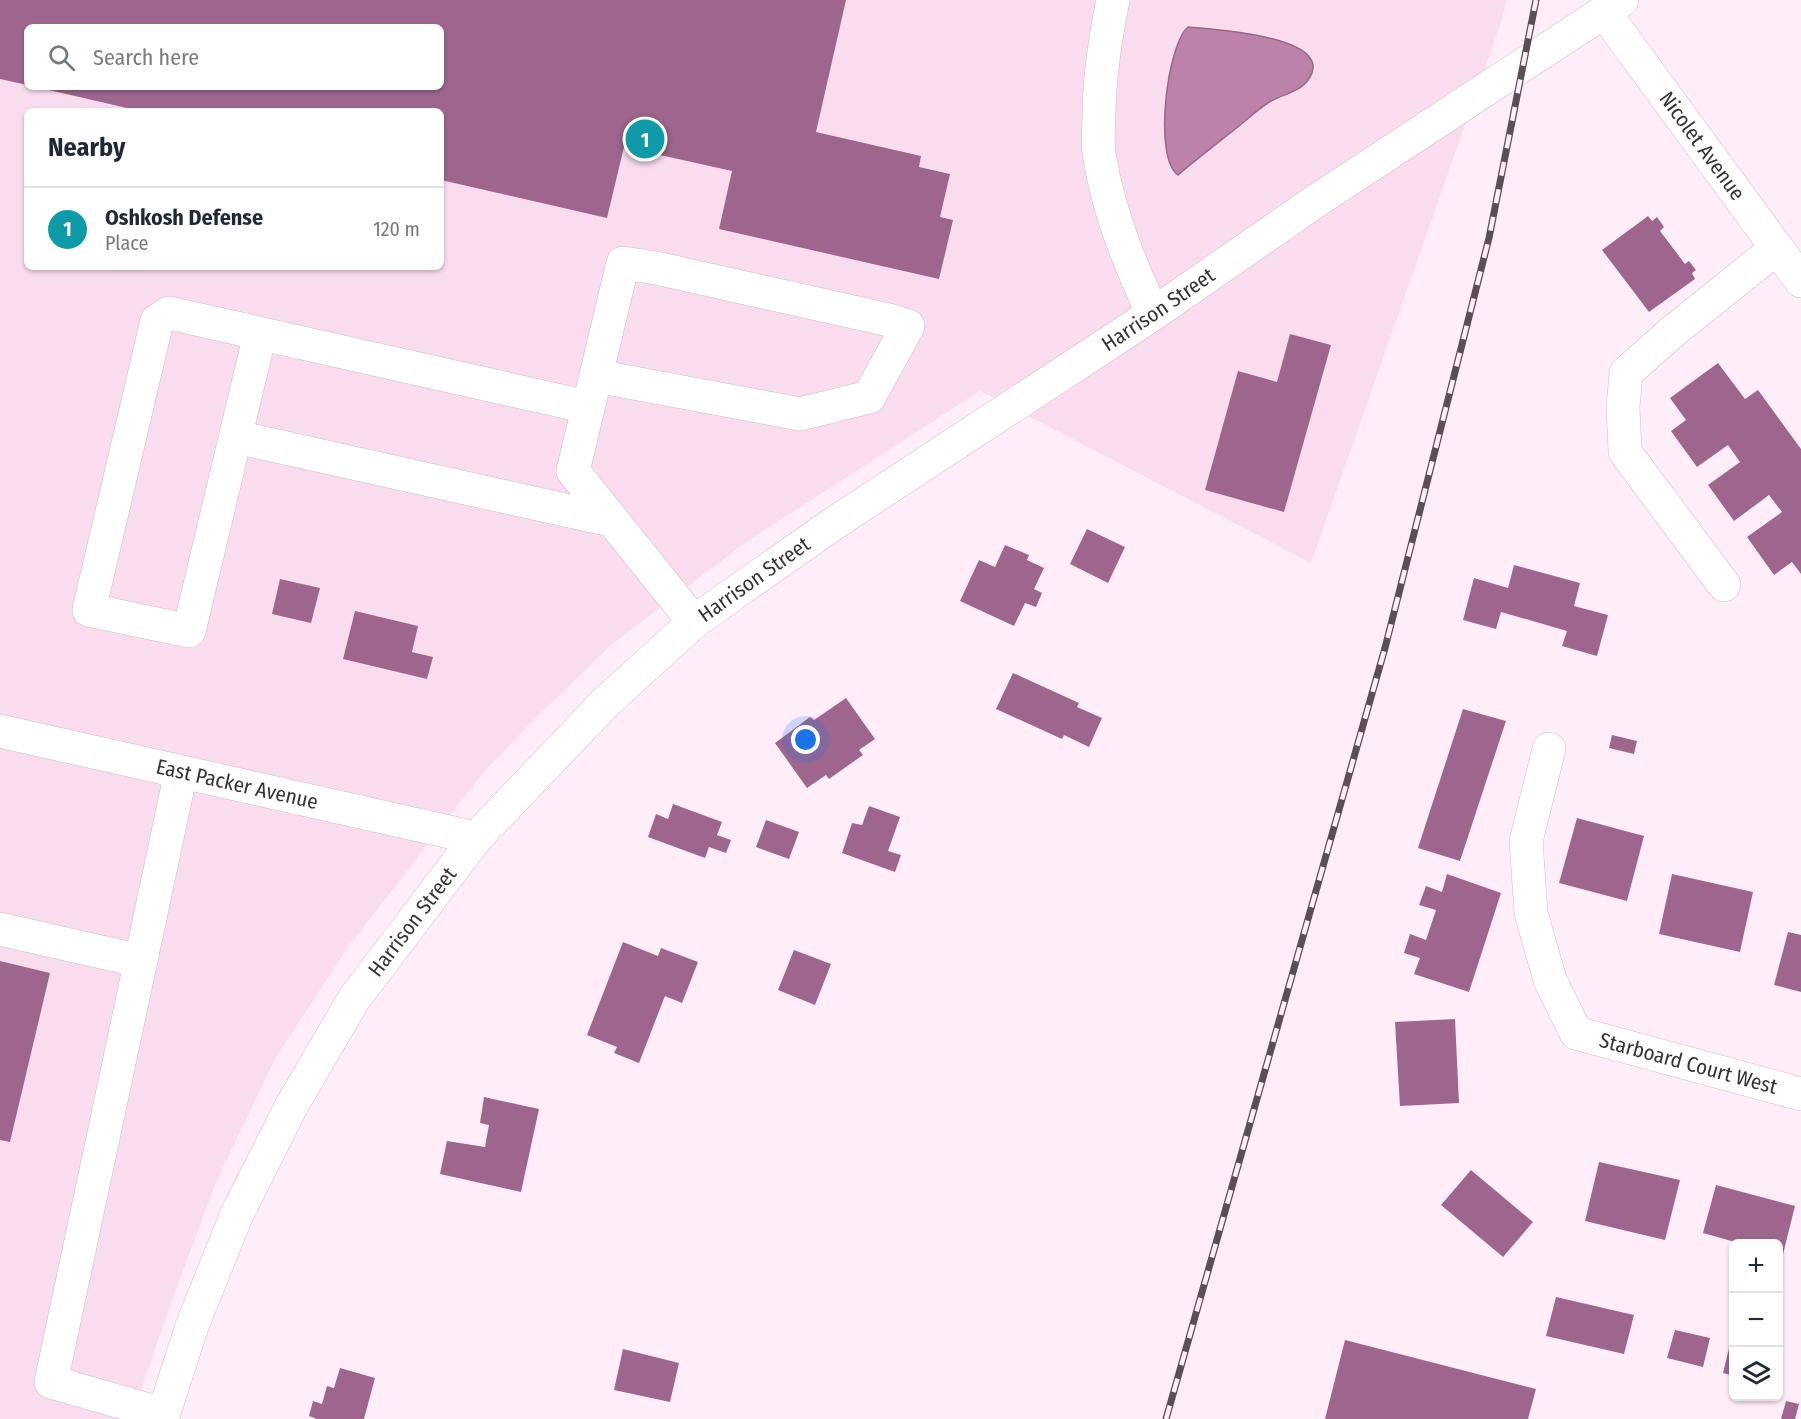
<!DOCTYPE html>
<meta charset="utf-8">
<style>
body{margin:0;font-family:"Fira Sans Condensed",sans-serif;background:#f2f2f3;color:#1f2937}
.controls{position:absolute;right:18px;bottom:18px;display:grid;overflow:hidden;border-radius:9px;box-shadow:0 2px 4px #0004}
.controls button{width:54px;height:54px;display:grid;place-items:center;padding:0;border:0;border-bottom:2px solid #e0e1e3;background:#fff;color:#1f2937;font:30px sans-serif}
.you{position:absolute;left:806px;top:740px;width:21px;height:21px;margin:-15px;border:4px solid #fff;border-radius:50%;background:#1a73e8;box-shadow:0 0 0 9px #1a73e833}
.badge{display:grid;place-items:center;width:39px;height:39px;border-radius:50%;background:#ea580c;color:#fff;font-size:20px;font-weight:700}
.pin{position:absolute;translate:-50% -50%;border:3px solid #fff;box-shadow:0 2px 6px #0006}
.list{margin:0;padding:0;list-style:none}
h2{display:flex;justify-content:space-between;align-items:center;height:78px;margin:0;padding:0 24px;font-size:26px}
h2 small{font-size:20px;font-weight:400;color:#747a83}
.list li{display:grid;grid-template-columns:39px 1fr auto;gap:18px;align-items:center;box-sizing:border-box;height:84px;padding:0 24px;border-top:2px solid #e0e1e3}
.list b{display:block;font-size:22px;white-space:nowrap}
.list p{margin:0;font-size:20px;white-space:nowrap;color:#747a83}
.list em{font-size:20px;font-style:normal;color:#747a83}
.icon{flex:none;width:33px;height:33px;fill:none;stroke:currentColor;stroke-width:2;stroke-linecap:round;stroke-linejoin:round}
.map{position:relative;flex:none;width:1801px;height:1419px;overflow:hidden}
.search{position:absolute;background:#fff;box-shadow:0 2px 4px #0004;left:24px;top:24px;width:420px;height:66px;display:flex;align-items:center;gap:15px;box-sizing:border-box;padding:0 21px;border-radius:9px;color:#747a83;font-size:22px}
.panel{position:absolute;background:#fff;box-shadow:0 2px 4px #0004;left:24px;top:108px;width:420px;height:162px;border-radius:9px}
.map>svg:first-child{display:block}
.built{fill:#f9ddef;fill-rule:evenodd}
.water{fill:#bc82aa;stroke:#956987;stroke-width:1.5}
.building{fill:#9e668d}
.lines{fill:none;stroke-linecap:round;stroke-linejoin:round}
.minor-casing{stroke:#d0bcc9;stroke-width:34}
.minor{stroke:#fff;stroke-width:33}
.rail-casing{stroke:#5a4f56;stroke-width:7}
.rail{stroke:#ffeef9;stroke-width:4.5;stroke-dasharray:14;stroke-linecap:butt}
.labels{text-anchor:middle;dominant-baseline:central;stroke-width:6;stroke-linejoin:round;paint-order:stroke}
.street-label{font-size:21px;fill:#393036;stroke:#ffeef9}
</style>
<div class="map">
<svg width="1801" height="1419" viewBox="0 0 1801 1419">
<rect width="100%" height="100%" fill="#ffeef9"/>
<path class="built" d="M0 0H1507L1501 23 1311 563 980 391 745 543 611 645 531 723 484 772 349 946 276 1057 216 1182 171 1303 131 1419H0ZM27 27H441V87H27ZM27 111H441V267H27Z"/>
<path class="water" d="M1188 27C1210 29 1340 36 1308 80 1300 92 1280 95 1268 103 1258 109 1249 118 1239 126 1219 142 1198 158 1178 175 1153 158 1167 45 1188 27Z"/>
<g class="building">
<polygon points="0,0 846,0 816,132 921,156 919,167 950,174 940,217 953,220 939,279 719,229 732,171 624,147 607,218 441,180 441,111 140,111 40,88 441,87 441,27 27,27 27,85 0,79"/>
<polygon points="1648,216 1652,221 1657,217 1664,227 1660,231 1685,264 1689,261 1696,270 1692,273 1695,279 1649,312 1602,250"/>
<polygon points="1290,334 1331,345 1284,512 1205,490 1238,371 1277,382"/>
<polygon points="1718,363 1745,399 1758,390 1801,449 1801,574 1792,562 1774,575 1747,537 1782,512 1769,495 1734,521 1708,485 1740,462 1728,445 1697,467 1671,431 1686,420 1670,398"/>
<polygon points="1087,529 1125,547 1108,583 1070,564"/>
<polygon points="1005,545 1029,555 1027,560 1044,568 1034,589 1042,593 1036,607 1025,603 1014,626 960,601 979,560 995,567"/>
<polygon points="1514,565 1580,583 1574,606 1608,615 1597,656 1562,646 1567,631 1501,612 1496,629 1463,620 1474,578 1508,588"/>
<polygon points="280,579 320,588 311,623 272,614"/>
<polygon points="355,611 418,626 412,652 433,657 427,679 343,659"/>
<polygon points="1013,673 1079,703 1077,707 1102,718 1089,747 1064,735 1062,739 996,709"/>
<polygon points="846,698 875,739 859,750 863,755 829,779 826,775 807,788 775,743 810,717 814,720"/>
<polygon points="1463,709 1506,721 1460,861 1418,848"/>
<polygon points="1612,735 1637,741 1634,754 1609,748"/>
<polygon points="673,804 722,822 717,835 731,840 726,853 709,847 705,858 648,837 656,814 668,819"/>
<polygon points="869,806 900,817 888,851 901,855 895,872 842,853 852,823 862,825"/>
<polygon points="1577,818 1644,836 1627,901 1559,883"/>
<polygon points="766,820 799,832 789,859 756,847"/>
<polygon points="1447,874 1501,893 1469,992 1414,974 1420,958 1404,953 1410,934 1426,940 1436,910 1419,905 1426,886 1442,892"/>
<polygon points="1672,874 1753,892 1740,952 1659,934"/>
<polygon points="1788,932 1801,935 1801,992 1774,985"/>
<polygon points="623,942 658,956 661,948 698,962 682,1003 665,996 639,1063 614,1053 617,1047 587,1035"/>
<polygon points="794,950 831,964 815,1005 778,990"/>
<polygon points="0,961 50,973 10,1142 0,1140"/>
<polygon points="1455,1019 1459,1103 1400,1106 1395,1022"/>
<polygon points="484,1097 539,1109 521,1192 440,1174 447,1141 485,1147 489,1125 480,1123"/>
<polygon points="1599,1162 1680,1180 1665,1240 1585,1221"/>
<polygon points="1471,1170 1533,1222 1503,1257 1441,1205"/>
<polygon points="1716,1185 1795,1206 1783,1254 1778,1253 1778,1244 1742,1244 1703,1233"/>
<polygon points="1556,1297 1634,1315 1624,1354 1546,1336"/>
<polygon points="1675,1330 1710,1338 1703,1367 1667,1358"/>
<polygon points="1345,1340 1536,1389 1528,1419 1325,1419"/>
<polygon points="1730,1344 1734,1345 1734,1376 1723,1373"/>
<polygon points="623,1349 679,1363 670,1402 614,1390"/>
<polygon points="340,1368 375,1378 364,1419 317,1419 309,1416 313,1401 322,1404 327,1386 334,1388"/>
<polygon points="1786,1401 1799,1404 1795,1419 1781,1419"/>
</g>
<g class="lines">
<g class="minor-casing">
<g id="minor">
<path d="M1113 0C1105 39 1099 77 1099 118 1098 131 1097 145 1100 159 1109 213 1130 264 1153 314"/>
<path id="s1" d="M1604 12 1801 281"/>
<polyline points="260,334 189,631 89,610 157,321 169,313 588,407"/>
<polyline points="596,376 800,414 869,397 908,326 889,320 656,268 623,263 573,471 694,622"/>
<polyline points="236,437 610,520"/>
<polyline points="1724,585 1625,452 1623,407 1626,373 1671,333 1777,248"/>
<path id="s2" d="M0 731 476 838"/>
<path id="s3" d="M1549 749 1526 841 1531 913 1550 980 1576 1033 1801 1094"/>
<polyline points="0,929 141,961"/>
<polyline points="163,1414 51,1382 181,772"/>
<path id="s4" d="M162 1419 192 1326 237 1214 292 1105 354 999 476 838 606 702 694 622 739 590 836 522 1153 314 1316 201 1622 0"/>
</g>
</g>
<use href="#minor" class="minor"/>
<g class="rail-casing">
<polyline id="rail" points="1166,1419 1385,648 1489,238 1536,0"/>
</g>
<use href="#rail" class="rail"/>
</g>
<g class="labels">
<g class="street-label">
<text stroke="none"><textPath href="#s1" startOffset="166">Nicolet Avenue</textPath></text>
<text stroke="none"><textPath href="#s4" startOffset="1532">Harrison Street</textPath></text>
<text stroke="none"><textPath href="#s4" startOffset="1046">Harrison Street</textPath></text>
<text stroke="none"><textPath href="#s2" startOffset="243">East Packer Avenue</textPath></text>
<text stroke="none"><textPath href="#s4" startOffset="560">Harrison Street</textPath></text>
<text stroke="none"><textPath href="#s3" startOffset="412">Starboard Court West</textPath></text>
</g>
</g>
</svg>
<div class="controls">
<button>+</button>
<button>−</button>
<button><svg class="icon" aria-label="layers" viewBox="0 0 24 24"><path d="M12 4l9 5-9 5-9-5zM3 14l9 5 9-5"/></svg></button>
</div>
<div class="you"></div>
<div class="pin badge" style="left:645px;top:139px;background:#0f9aa8">1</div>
<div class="search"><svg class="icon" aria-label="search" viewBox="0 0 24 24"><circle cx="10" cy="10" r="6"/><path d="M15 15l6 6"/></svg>Search here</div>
<section class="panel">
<h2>Nearby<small></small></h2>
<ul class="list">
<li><span class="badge" style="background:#0f9aa8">1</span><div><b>Oshkosh Defense</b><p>Place</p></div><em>120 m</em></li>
</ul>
</section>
</div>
